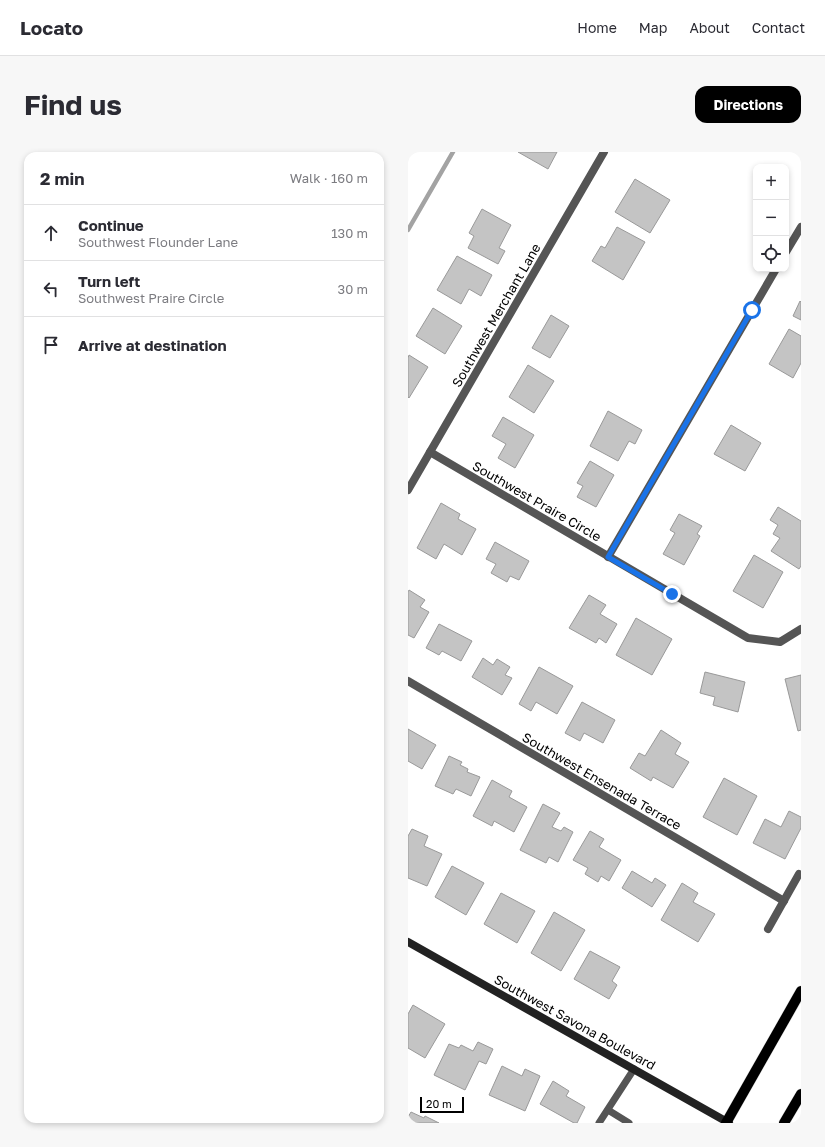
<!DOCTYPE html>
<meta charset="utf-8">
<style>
body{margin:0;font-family:"Golos Text",sans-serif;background:#f7f7f7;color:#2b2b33}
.controls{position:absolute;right:12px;top:12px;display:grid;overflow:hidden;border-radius:8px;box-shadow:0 2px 6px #0003}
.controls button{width:36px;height:36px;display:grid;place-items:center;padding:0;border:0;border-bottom:1px solid #e1e1e2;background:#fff;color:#2b2b33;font:20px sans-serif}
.scale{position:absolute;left:12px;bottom:10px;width:44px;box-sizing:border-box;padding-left:4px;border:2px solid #000;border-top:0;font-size:11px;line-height:14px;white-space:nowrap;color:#000;-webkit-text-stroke:3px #fff;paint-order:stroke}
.stop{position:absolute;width:12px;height:12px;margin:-9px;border:3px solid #1a73e8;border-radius:50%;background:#fff}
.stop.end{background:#1a73e8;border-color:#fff;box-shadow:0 1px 4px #0008}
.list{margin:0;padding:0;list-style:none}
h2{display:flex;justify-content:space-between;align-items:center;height:52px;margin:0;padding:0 16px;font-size:17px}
h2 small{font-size:13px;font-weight:400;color:#7c7c81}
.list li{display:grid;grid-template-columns:26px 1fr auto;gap:12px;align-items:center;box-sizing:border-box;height:56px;padding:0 16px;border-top:1px solid #e1e1e2}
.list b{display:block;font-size:15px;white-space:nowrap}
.list p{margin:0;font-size:13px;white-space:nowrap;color:#7c7c81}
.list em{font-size:13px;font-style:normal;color:#7c7c81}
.icon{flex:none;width:22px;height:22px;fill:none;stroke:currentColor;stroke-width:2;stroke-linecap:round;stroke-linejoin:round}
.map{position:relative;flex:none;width:393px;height:971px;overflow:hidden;border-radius:12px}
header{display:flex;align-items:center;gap:24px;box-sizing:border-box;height:56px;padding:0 20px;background:#fff;border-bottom:1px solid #e1e1e2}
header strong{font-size:19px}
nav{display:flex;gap:22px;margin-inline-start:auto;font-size:14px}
.intro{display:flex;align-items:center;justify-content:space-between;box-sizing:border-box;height:96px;padding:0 24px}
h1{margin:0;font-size:28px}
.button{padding:10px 18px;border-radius:12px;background:#000;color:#fff;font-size:14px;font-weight:700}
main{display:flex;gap:24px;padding:0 24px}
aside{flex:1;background:#fff;border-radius:12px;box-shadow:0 2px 6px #0003}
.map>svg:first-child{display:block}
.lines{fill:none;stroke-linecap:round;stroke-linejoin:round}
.stream{stroke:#a3a3a3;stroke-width:4.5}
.building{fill:#c4c4c4;stroke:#999}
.primary-casing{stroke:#dbdbdb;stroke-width:11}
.lane{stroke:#555;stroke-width:7}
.street{stroke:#555;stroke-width:8}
.secondary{stroke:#222;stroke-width:8}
.primary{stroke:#000;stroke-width:10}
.route{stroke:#1a73e8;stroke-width:5}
.labels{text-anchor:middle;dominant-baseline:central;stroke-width:3;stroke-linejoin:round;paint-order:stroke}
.street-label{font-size:13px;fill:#000;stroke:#fff}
</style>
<header>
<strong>Locato</strong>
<nav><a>Home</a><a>Map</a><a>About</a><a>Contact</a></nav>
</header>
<div class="intro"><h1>Find us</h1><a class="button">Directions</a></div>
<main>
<aside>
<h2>2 min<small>Walk · 160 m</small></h2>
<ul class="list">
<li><svg class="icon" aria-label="ahead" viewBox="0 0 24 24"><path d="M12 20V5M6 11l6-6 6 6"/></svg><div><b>Continue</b><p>Southwest Flounder Lane</p></div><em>130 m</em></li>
<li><svg class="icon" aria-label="left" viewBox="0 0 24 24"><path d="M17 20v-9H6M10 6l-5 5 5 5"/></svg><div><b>Turn left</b><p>Southwest Praire Circle</p></div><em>30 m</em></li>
<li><svg class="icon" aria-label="arrive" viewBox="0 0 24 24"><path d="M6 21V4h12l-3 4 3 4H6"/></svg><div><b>Arrive at destination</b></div></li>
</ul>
</aside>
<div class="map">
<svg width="393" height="971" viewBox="0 0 393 971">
<rect width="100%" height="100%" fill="#fff"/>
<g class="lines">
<polyline class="stream" points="0,78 45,0"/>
</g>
<g class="building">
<polygon points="110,0 149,0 140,17"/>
<polygon points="227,27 262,48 242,81 207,60"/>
<polygon points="74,57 103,73 91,96 97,99 90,112 60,96 66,84 61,81"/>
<polygon points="209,75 237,90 215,128 184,109 193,94 197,96"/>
<polygon points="49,104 84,123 73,144 61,137 53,152 29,138"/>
<polygon points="392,149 393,150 393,168 385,164"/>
<polygon points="25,156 54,174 37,202 8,184"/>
<polygon points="143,163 161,174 142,206 124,196"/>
<polygon points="381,177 393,184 393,211 385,226 361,212"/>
<polygon points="1,203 20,215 1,246 0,245 0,206"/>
<polygon points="120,213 146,229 126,261 101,245"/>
<polygon points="200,259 234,278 227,292 221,289 210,309 182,294"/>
<polygon points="95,265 126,283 107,316 90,306 98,292 84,284"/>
<polygon points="323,273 353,291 337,319 306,302"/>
<polygon points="182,309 206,323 188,355 169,345 175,334 169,331"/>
<polygon points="33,351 52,362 50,367 68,377 54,403 36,392 28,407 9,396"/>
<polygon points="370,355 393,369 393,414 391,417 363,399 372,386 365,382 370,373 362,368"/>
<polygon points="271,362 294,374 289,382 292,384 276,413 255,402 267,381 262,378"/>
<polygon points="87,390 121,409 111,428 102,424 99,430 83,421 88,412 78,407"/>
<polygon points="346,403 375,420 355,456 325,439"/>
<polygon points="1,438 17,448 12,455 21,460 6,486 0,483 0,440"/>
<polygon points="181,443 198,453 192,462 209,472 198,491 191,486 188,491 161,476"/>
<polygon points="228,466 264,487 244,523 208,503"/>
<polygon points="31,472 64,489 53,509 34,499 31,503 18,496"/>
<polygon points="75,506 85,513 89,507 102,515 97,523 104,526 94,543 64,525"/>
<polygon points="131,515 165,534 149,562 128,550 123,559 111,552"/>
<polygon points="297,520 337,530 330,560 305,553 307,545 292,541"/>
<polygon points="393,523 393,578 390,579 377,527"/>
<polygon points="174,550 207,568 195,591 176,581 172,589 157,581"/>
<polygon points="0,577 28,593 14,617 0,609"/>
<polygon points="253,578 273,591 267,602 281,610 265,636 245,625 243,629 222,616 231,601 237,604"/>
<polygon points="41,604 54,610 52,613 60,617 59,620 72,625 63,644 48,637 45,642 27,634"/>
<polygon points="316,626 349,644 329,683 295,665"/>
<polygon points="84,628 104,639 101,645 119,655 106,680 86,669 84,674 65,664"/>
<polygon points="135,652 152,661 144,675 153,679 156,675 165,680 150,710 141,705 138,711 112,698"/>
<polygon points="381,659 393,665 393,676 377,707 345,691 357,667 373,675"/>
<polygon points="4,677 20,684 16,694 34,702 19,734 0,726 0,684"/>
<polygon points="182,679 196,687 191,695 213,708 201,729 193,724 190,730 177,722 180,716 165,708"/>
<polygon points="44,714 76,731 58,763 27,745"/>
<polygon points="224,719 244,731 247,726 258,733 244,755 214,736"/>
<polygon points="274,731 290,741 285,750 307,762 290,790 253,768"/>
<polygon points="93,741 127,759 109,791 76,772"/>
<polygon points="146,760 177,778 153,819 123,801"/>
<polygon points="182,799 212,815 204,829 209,833 201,847 166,827"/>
<polygon points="5,853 37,872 17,906 0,896 0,862"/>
<polygon points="70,890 85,897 78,912 71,909 57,938 26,923 41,892 51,896 53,893 65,899"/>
<polygon points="94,914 114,924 117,917 132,924 117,959 81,943"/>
<polygon points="145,929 161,939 158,944 177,955 169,971 166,971 132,952"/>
<polygon points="3,960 16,966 17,964 31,971 0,971 0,965"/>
</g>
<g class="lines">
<g class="primary-casing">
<g id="primary">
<polyline points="318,971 393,839"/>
<polyline points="376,971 393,942"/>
</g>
</g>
<g class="lane">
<polyline points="200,958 221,971"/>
<polyline points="191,971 226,917"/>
</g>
<g class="street">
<polyline points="378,100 393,75"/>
<polyline points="22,300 340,486 372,490 393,477"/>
<polyline points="0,338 196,0"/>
<polyline points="200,405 368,117"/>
<polyline points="0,529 376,749"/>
<polyline points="360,777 391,722"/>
</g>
<polyline class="secondary" points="0,790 321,971"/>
<use href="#primary" class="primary"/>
</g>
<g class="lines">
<polyline class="route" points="264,442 200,405 344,158"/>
</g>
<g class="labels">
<g class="street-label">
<text transform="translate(88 163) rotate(-60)">Southwest Merchant Lane</text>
<text transform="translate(129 349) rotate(30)">Southwest Praire Circle</text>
<text transform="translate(194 629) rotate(30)">Southwest Ensenada Terrace</text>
<text transform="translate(167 870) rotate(29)">Southwest Savona Boulevard</text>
</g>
</g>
</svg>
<div class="controls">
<button>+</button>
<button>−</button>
<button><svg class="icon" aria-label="locate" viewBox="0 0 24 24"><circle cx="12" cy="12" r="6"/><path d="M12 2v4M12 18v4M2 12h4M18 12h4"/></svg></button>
</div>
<div class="scale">20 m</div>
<div class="stop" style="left:344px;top:158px"></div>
<div class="stop end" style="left:264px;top:442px"></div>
</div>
</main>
